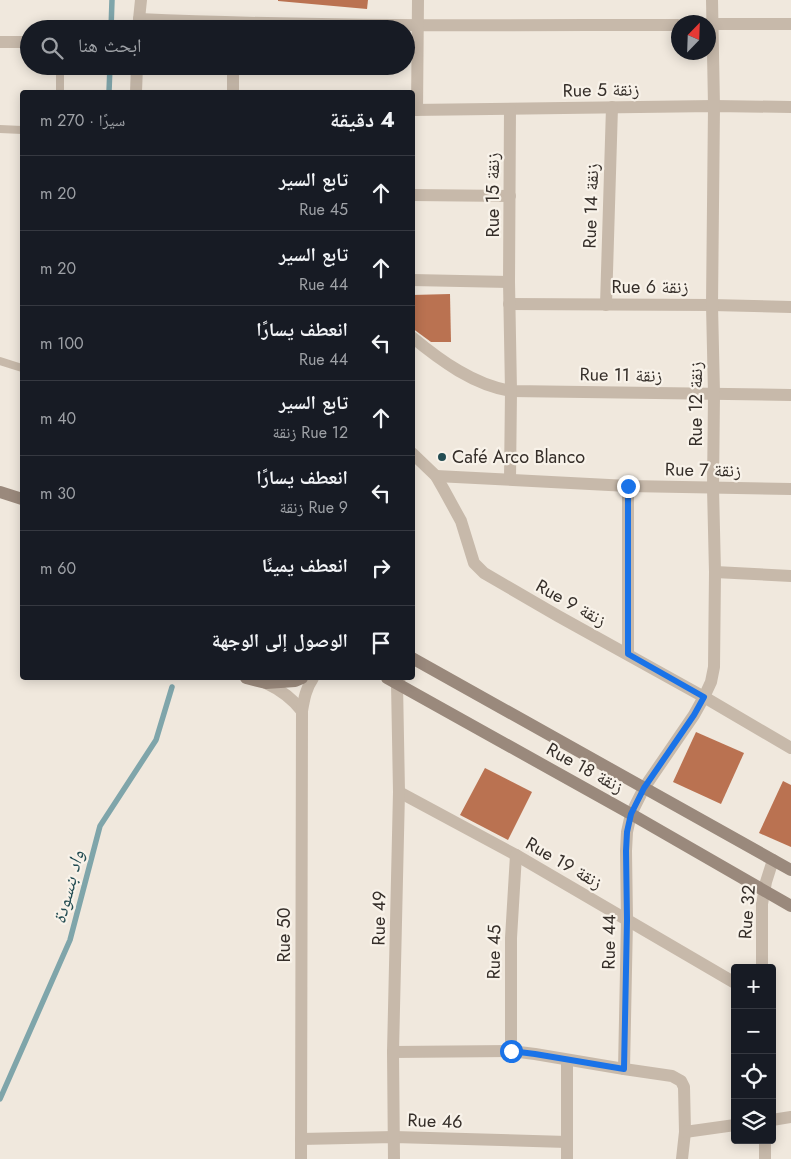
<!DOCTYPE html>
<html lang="ar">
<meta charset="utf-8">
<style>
body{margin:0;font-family:Jost,"Noto Naskh Arabic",sans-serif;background:#20242c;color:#f1f3f6;direction:rtl}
.controls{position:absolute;right:15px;bottom:15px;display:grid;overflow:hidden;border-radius:5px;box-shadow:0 2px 12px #0003}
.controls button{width:45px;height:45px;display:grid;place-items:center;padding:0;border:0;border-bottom:1px solid #363941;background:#171b24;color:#f1f3f6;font:25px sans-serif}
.compass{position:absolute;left:671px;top:15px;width:45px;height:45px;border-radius:50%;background:#171b24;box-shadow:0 2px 12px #0003;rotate:23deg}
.stop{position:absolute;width:15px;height:15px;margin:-11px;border:4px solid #1a73e8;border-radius:50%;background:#fff}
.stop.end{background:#1a73e8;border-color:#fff;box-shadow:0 1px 5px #0008}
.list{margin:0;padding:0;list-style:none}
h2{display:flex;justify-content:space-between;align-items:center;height:65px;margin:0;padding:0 20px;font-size:21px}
h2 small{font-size:16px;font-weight:400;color:#9ea1a6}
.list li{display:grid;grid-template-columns:32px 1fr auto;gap:15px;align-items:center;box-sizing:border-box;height:75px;padding:0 20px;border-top:1px solid #363941}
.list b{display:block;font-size:19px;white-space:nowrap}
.list p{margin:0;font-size:16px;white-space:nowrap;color:#9ea1a6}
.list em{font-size:16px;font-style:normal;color:#9ea1a6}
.icon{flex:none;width:28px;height:28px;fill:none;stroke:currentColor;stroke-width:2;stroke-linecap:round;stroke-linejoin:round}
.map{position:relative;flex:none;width:791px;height:1159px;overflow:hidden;direction:ltr}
.search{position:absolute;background:#171b24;box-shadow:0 2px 12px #0003;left:20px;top:20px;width:395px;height:55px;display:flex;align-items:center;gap:12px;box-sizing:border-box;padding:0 18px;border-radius:28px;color:#9ea1a6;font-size:19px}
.panel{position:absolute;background:#171b24;box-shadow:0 2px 12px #0003;left:20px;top:90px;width:395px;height:590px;border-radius:5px;direction:rtl}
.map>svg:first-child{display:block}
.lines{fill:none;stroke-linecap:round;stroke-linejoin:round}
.stream{stroke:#7fa5aa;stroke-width:5.5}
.building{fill:#ba7251}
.lane{stroke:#c7b9aa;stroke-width:8}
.street{stroke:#c7b9aa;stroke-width:12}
.secondary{stroke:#9a897c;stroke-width:12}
.route{stroke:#1a73e8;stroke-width:6}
.poi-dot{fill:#234c52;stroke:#f8f2e9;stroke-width:2}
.labels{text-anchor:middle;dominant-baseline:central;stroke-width:4.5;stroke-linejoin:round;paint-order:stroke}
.street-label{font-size:18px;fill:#352e29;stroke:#f8f2e9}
.poi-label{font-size:18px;fill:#352e29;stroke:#f8f2e9;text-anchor:start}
.water-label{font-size:19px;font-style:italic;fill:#234c52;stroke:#f8f2e9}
</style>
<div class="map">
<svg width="791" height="1159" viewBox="0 0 791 1159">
<rect width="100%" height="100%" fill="#f0e8dd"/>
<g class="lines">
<g class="stream">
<polyline points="111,29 112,0"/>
<polyline points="109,92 110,66"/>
<polyline points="0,1099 70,940 100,826 156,740 172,687"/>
</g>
</g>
<g class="building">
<polygon points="278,0 368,0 367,9 278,1"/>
<polygon points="450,294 451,342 431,342 412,328 412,295"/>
<polygon points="696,732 744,753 721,804 673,782"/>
<polygon points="485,768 532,792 508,840 460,815"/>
<polygon points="783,781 791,785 791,847 759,833"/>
</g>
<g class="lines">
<g class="lane">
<polyline points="60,92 60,66"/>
<polyline points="0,129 22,130"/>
<polyline points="0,361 22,368"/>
</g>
<g class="street">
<path d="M139 19C318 27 498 25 678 25"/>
<polyline points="708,24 791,24"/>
<polyline points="138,29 141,0"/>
<polyline points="0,42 29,42"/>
<polyline points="136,92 137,66"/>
<polyline points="233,92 233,66"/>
<polyline points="412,110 714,106 791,107"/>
<polyline points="417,110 418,0"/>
<polyline points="412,195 510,196"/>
<polyline points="412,280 509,282"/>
<polyline points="509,304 712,305 791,307"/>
<polyline points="606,305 612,107"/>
<path d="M412 337C441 361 474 385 511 391L791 395"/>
<polyline points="412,453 436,476 444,490 461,521 474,563 484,573 558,616 704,697 791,748"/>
<polyline points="436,476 628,486 791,489"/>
<polyline points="510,479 511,391 509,282 510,109"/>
<polyline points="715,572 791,576"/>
<polyline points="628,654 628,486"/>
<path d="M266 683C281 690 292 698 302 711"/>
<polyline points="399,792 516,855 735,983"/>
<polyline points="762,968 762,904 766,882 773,860"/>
<polyline points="511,1051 511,938 516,855"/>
<polyline points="393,1052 511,1051 535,1054 624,1069 672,1076 681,1081 684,1087 685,1132 682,1159"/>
<polyline points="624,1069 627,920 626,851 627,832 631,814 644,788 694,715 704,697 711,682 714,667 715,572 713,488 714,394 712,305 714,106 712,0"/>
<polyline points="772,1120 791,1117"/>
<polyline points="685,1132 735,1125"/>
<polyline points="301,1139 394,1137 567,1142"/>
<path d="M301 1159 302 711C304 699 306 688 313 678"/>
<polyline points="394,1159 393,1052 399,792 397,683 400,678"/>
<polyline points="567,1159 567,1060"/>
<polyline points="765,1159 765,1140"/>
</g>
<g class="secondary">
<polyline points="0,492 22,499"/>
<polyline points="412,658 791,870"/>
<polyline points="246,678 266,683 295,681 302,678"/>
<polyline points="387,678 631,814 791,906"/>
</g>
</g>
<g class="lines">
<polyline class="route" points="511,1051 535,1054 624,1069 627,920 626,851 627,832 631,814 644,788 694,715 704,697 628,654 628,486"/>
</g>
<circle class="poi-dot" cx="442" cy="457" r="5"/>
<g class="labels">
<g class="street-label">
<text transform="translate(601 90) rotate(-1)">Rue 5 زنقة</text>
<text transform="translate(493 195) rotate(-90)">Rue 15 زنقة</text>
<text transform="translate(591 206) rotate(-88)">Rue 14 زنقة</text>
<text x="650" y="287">Rue 6 زنقة</text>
<text transform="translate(621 375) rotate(1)">Rue 11 زنقة</text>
<text transform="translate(696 404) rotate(-90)">Rue 12 زنقة</text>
<text transform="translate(703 470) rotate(1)">Rue 7 زنقة</text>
<text transform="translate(571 603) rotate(29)">Rue 9 زنقة</text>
<text transform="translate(585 768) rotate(29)">Rue 18 زنقة</text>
<text transform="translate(564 863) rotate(30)">Rue 19 زنقة</text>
<text transform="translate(747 912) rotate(-86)">Rue 32</text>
<text transform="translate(379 918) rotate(-89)">Rue 49</text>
<text transform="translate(284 935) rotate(-90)">Rue 50</text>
<text transform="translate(609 942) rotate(-89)">Rue 44</text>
<text transform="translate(494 952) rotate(-89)">Rue 45</text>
<text transform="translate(435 1121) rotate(2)">Rue 46</text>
</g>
<g class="poi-label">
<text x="452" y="457">Café Arco Blanco</text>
</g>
<g class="water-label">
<text transform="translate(68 887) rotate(-75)">واد بنسودة</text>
</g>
</g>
</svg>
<div class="controls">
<button>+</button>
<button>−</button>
<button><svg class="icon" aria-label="locate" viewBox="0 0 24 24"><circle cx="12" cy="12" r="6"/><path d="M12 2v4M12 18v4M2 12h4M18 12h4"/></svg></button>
<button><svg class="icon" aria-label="layers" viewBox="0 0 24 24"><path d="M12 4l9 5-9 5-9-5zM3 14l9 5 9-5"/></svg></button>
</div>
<svg class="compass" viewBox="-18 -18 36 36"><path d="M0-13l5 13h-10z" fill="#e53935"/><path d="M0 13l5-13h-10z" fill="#9ea1a6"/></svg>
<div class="stop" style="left:511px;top:1051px"></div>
<div class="stop end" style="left:628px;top:486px"></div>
<div class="search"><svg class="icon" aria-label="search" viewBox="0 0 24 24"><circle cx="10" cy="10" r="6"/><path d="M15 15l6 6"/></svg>ابحث هنا</div>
<section class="panel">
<h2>4 دقيقة<small>سيرًا · 270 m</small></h2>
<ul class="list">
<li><svg class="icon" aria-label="ahead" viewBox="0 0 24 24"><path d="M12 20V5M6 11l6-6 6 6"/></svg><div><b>تابع السير</b><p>Rue 45</p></div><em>20 m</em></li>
<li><svg class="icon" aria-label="ahead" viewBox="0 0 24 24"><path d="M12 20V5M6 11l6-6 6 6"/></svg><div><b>تابع السير</b><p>Rue 44</p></div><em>20 m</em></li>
<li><svg class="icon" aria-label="left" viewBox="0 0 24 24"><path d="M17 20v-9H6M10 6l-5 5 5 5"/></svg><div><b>انعطف يسارًا</b><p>Rue 44</p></div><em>100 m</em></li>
<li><svg class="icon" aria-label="ahead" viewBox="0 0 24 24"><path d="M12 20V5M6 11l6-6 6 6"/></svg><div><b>تابع السير</b><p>Rue 12 زنقة</p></div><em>40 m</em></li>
<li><svg class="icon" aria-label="left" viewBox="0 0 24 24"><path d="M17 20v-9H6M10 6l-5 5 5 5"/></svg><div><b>انعطف يسارًا</b><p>Rue 9 زنقة</p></div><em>30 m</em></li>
<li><svg class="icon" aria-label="right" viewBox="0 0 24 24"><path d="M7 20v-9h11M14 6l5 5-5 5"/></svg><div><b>انعطف يمينًا</b></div><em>60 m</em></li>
<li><svg class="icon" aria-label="arrive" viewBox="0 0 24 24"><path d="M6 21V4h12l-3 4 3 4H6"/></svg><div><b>الوصول إلى الوجهة</b></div></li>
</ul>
</section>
</div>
